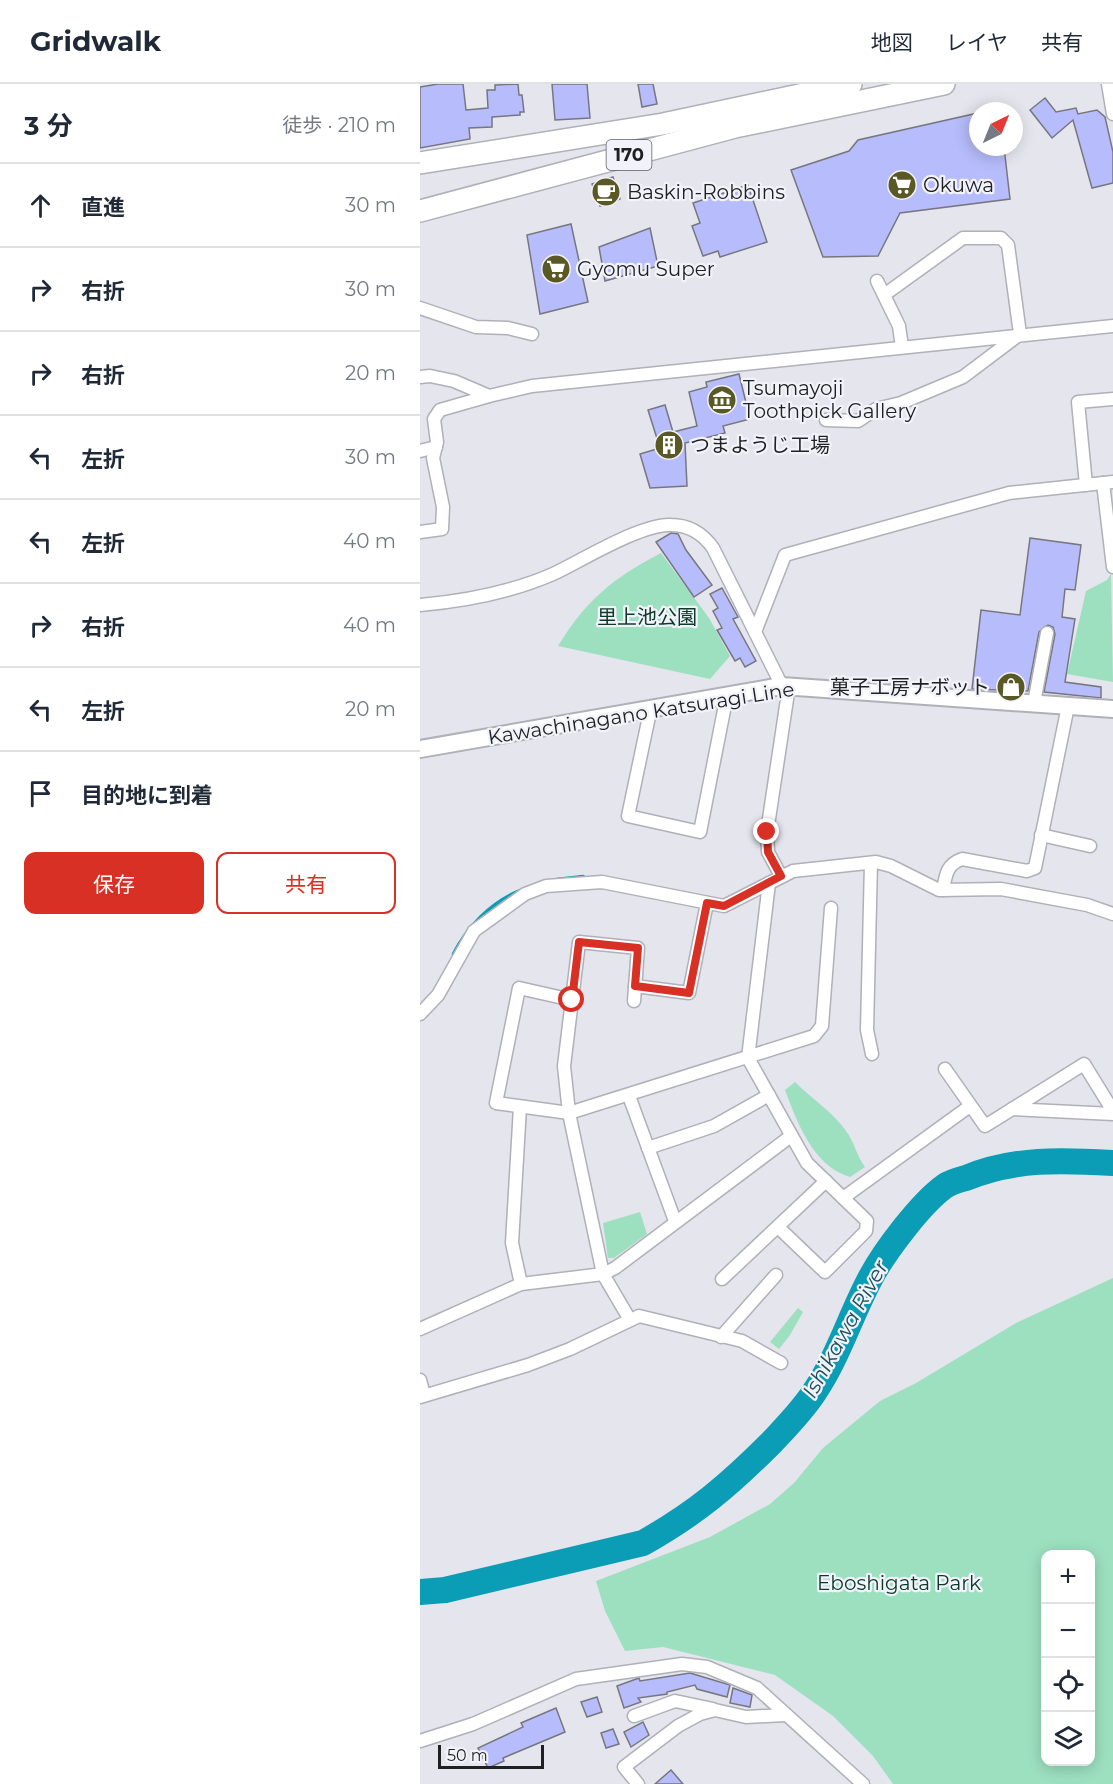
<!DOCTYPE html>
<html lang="ja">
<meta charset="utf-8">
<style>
body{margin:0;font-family:Montserrat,"Noto Sans JP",sans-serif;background:#f6f6f7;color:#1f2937}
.controls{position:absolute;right:18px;bottom:18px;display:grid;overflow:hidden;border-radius:12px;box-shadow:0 3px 15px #0003}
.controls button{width:54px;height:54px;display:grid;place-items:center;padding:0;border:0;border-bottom:2px solid #e0e1e3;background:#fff;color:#1f2937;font:30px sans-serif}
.compass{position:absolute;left:549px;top:18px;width:54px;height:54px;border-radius:50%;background:#fff;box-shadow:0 3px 15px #0003;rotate:43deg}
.scale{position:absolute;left:18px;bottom:15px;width:106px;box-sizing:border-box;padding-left:6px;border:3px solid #1f2022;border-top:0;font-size:16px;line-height:21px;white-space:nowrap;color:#1f2022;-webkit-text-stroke:4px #f2f3fa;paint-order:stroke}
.stop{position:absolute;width:18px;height:18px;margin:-14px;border:4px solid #d93025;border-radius:50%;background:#fff}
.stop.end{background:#d93025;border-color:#fff;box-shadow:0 2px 6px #0008}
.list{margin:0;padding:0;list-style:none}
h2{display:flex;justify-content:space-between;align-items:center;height:78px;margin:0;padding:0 24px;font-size:26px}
h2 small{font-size:20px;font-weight:400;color:#747a83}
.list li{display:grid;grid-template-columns:39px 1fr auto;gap:18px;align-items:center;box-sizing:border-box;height:84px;padding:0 24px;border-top:2px solid #e0e1e3}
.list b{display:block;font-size:22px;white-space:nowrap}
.list em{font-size:20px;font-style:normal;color:#747a83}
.actions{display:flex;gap:12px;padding:18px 24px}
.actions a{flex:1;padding:14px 0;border:2px solid #d93025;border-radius:12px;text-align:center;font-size:21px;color:#d93025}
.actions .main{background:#d93025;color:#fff}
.icon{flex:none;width:33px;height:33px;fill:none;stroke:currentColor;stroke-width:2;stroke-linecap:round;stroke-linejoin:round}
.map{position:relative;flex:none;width:693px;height:1700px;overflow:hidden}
header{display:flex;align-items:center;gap:36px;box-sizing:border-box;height:84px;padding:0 30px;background:#fff;border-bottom:2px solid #e0e1e3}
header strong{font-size:28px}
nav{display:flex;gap:33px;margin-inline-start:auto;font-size:21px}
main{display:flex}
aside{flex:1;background:#fff}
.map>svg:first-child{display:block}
.green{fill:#9de0c0;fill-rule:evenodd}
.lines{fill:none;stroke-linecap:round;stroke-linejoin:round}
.stream{stroke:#0b9db6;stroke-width:4.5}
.river{stroke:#0b9db6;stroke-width:26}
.building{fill:#b7bdfc;stroke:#76777e;stroke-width:1.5}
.street-casing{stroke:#afb0b8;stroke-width:15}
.secondary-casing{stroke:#afb0b8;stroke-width:20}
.highway-casing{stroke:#afb0b8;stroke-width:24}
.street{stroke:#fff;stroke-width:12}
.secondary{stroke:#fff;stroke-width:16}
.highway{stroke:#fff;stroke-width:21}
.route{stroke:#d93025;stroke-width:8}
.labels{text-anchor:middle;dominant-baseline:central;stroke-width:4.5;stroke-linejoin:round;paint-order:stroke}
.shield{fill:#f2f3fa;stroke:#5e5f63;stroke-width:1.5}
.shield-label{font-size:18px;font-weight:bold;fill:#1f2022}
.poi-label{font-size:20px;fill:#1f2022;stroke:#f2f3fa;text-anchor:start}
.park-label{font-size:20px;fill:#0d3928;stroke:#f2f3fa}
.street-label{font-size:20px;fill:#1f2022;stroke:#f2f3fa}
.water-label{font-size:21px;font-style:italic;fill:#1e515c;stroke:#f2f3fa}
</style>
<header>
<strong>Gridwalk</strong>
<nav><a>地図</a><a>レイヤ</a><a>共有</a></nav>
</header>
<main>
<aside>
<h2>3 分<small>徒歩 · 210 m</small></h2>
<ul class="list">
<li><svg class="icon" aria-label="ahead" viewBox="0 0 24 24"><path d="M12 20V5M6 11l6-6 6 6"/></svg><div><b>直進</b></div><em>30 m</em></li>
<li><svg class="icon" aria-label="right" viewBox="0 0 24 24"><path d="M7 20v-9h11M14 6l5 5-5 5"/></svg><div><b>右折</b></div><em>30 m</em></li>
<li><svg class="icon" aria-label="right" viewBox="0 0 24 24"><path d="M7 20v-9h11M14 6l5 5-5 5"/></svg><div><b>右折</b></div><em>20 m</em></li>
<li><svg class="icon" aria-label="left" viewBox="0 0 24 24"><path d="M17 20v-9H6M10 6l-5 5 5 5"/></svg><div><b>左折</b></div><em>30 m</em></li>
<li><svg class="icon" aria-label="left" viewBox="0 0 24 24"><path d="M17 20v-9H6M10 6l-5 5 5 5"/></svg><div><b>左折</b></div><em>40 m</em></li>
<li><svg class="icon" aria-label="right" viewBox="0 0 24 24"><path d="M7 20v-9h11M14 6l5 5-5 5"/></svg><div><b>右折</b></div><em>40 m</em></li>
<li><svg class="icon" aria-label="left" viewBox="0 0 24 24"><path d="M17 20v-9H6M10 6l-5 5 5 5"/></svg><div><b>左折</b></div><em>20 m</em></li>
<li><svg class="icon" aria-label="arrive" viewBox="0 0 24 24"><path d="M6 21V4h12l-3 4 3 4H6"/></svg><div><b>目的地に到着</b></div></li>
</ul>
<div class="actions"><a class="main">保存</a><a>共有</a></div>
</aside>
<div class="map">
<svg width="693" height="1700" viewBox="0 0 693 1700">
<rect width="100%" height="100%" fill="#e5e5ed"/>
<g class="green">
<path d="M241 469 289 534 310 572 290 595 138 562C166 516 193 494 241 469Z"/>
<polygon points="691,490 693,598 647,590 666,507 687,496"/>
<path d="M375 998C392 1015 412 1027 426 1047 435 1059 436 1071 445 1083L430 1093C393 1082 377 1038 365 1006Z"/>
<polygon points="220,1128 227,1150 194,1174 188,1174 183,1139"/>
<path d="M693 1194V1700H473L453 1672 413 1632 355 1591 243 1563 205 1567 185 1527 176 1497 290 1453 350 1420 374 1399 403 1364 460 1317 496 1299 596 1239ZM626 1470H670V1678H626Z"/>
<polygon points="378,1224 383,1228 370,1251 359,1265 350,1258"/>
</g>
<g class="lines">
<g class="stream">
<polyline points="137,796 163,793"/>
<path d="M34 870C48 843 71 819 100 807"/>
</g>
<path class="river" d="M0 1508 25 1506 223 1459C276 1429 308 1402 351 1359 366 1343 383 1326 395 1307 418 1273 431 1230 451 1193 465 1167 501 1119 525 1102 531 1098 539 1096 546 1094 594 1074 642 1076 693 1079"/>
</g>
<g class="building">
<polygon points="18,0 43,0 46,26 68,24 67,6 75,6 75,1 98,0 99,11 102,11 104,28 100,28 100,31 72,33 72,43 49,44 50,55 0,64 0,3"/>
<polygon points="132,0 167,0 170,34 135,36"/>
<polygon points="218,0 233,0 237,20 222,23"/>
<polygon points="625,14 636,28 656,24 658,30 677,26 685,33 693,68 693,99 672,104 653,36 632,54 610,26"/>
<polygon points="558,29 558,63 584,63 590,115 480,129 458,172 403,173 371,86 429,67 438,56"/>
<polygon points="193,93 200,115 180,122 172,100"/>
<polygon points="328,101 347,158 300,173 298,167 283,172 272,142 280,139 273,119"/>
<polygon points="151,140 168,218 120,230 107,151"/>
<polygon points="230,144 238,182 185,197 179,163"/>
<polygon points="319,290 330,335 303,342 305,349 265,359 267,402 230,404 220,370 240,364 228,326 245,321 253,348 277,342 269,308 287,303 286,298"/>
<polygon points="251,449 258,450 266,466 292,501 274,513 236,458"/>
<polygon points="610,454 661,461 655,506 645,505 642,533 655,535 645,598 681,603 681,614 624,608 635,550 633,543 628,541 619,548 608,607 552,605 561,526 600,531"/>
<polygon points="302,504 318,533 313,535 336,577 325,583 320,574 315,577 297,546 302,544 293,527 298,524 290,510"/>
<polygon points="270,1589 310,1601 307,1613 277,1605 275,1601 247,1608 247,1610 218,1614 221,1618 204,1624 197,1602 219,1594 220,1597"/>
<polygon points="313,1604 332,1611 330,1623 310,1619"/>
<polygon points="177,1613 182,1628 167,1633 161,1618"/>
<polygon points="136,1624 145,1648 83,1674 84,1677 68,1684 58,1664 103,1643 101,1639"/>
<polygon points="223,1638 229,1651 211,1663 204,1648"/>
<polygon points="193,1645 199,1660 186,1664 181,1649"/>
<polygon points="251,1686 263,1700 235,1700"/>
</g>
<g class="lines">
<g class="street-casing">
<g id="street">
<polyline points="688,0 693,30"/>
<polyline points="457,197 479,242 482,263"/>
<polyline points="0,224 56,243 88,244 112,250"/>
<polyline points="0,293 10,292 34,297 69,312 112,302 693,242"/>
<polyline points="406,336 438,337 456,325 481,319 543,293 600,250 588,161 581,154 543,154 464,211"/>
<polyline points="0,367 16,363"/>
<polyline points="683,399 693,483"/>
<polyline points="666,401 658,318 693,315"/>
<polyline points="0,448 22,445 23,423 13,374 17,358 14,335 20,326 69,312"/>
<path d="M0 521C45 517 92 508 133 490 161 477 222 439 251 441 269 441 283 450 293 464L362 602"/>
<polyline points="335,548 365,471 589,409 693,398"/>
<polyline points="614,619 627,549"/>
<polyline points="231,623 208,732 280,748 307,611"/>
<polyline points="621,751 670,762"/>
<polyline points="451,779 447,946 452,970"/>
<polyline points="361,792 348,768 347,748 369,602"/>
<polyline points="349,799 328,974 387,1079 447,1137 446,1147 405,1188 359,1144"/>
<path d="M523 806C526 791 526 781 542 775L607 787 615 784 648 622"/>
<polyline points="215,902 269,909 287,819"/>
<polyline points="152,916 99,904 76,1019 149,1029 394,952 402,942 411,824"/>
<polyline points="0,930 18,911 54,847 105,810 126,802 182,798 304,822 373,787 456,778 471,782 519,806 581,805 667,821 693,830"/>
<polyline points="525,985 565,1042 664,980 693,1027"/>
<polyline points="209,1012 255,1137"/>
<polyline points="100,1023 92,1159 101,1200"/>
<polyline points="592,1025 693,1030"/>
<polyline points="228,1064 294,1042 349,1011"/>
<polyline points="423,1114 550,1022"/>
<polyline points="302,1195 406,1097"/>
<polyline points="210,1236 183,1190 149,1029 144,982 159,858 218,864 214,917"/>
<polyline points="0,1245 101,1200 183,1190 195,1184 371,1052"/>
<polyline points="301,1253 356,1191"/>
<polyline points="0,1296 4,1311"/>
<polyline points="0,1313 108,1281 150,1265 219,1232 322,1257 361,1279"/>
<polyline points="214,1632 255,1617 293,1625"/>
<polyline points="0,1657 53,1640 156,1595 262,1580 287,1583 337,1604 443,1700"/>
<polyline points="218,1700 204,1683 258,1642 280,1630 295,1626 326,1633 365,1631"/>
</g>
</g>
<g class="secondary-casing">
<polyline id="secondary" points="0,665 362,602 693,625"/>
</g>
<g class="highway-casing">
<g id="highway">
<polyline points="0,79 243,40 431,0"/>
<polyline points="0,127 315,43 524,0"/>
</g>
</g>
<use href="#street" class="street"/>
<use href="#secondary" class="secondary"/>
<use href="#highway" class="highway"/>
</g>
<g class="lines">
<polyline class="route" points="152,916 159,858 218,864 215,902 269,909 287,819 304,822 361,792 348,768 347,748"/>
</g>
<defs>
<g id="supermarket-disc" transform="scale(1.5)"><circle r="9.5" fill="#5a5925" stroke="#f2f3fa"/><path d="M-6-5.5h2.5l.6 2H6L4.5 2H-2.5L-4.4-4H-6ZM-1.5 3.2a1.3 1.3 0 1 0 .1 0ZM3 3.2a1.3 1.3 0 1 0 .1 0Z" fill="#fff"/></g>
<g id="cafe-disc" transform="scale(1.5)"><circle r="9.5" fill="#5a5925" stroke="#f2f3fa"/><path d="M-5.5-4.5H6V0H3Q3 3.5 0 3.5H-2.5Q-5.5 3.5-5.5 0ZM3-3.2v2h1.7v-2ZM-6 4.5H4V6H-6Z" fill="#fff"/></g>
<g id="museum-disc" transform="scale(1.5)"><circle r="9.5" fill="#5a5925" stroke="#f2f3fa"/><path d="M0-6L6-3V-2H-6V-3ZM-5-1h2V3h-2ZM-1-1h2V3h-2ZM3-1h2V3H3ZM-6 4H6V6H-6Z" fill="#fff"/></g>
<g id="building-disc" transform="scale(1.5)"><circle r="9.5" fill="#5a5925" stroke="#f2f3fa"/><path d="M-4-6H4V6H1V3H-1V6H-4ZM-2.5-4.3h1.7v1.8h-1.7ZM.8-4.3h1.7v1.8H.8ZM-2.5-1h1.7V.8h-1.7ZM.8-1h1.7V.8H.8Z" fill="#fff"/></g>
<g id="shop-disc" transform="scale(1.5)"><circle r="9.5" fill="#5a5925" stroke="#f2f3fa"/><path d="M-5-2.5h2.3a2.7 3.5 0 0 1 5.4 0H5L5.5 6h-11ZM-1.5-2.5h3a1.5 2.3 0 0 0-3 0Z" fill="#fff"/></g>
</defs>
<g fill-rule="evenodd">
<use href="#supermarket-disc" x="482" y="101"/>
<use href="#cafe-disc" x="186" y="108"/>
<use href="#supermarket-disc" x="136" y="185"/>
<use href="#museum-disc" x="302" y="316"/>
<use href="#building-disc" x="249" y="361"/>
<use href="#shop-disc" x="591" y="603"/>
</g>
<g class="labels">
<rect class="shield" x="186.5" y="56" width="45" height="30" rx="4.5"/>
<g class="shield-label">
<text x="209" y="71">170</text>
</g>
<g class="poi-label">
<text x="503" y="101">Okuwa</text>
<text x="207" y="108">Baskin-Robbins</text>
<text x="157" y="185">Gyomu Super</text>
<text x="323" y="304">Tsumayoji<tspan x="323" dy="23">Toothpick Gallery</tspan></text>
<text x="270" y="361">つまようじ工場</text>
<text x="570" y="603" text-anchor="end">菓子工房ナボット</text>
</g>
<g class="park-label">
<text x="227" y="533">里上池公園</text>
<text x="479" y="1499">Eboshigata Park</text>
</g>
<g class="street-label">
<text transform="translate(221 629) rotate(-9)">Kawachinagano Katsuragi Line</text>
</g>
<g class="water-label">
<text transform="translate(425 1245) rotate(-61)">Ishikawa River</text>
</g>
</g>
</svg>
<div class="controls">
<button>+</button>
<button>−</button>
<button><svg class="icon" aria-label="locate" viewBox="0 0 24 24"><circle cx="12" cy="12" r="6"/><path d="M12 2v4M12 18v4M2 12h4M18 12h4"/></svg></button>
<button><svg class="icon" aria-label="layers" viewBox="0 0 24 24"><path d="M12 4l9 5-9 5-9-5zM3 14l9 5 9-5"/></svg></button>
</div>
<svg class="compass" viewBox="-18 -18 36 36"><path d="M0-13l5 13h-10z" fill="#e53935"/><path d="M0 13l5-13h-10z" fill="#747a83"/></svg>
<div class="scale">50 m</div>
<div class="stop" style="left:152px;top:916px"></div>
<div class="stop end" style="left:347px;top:748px"></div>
</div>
</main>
